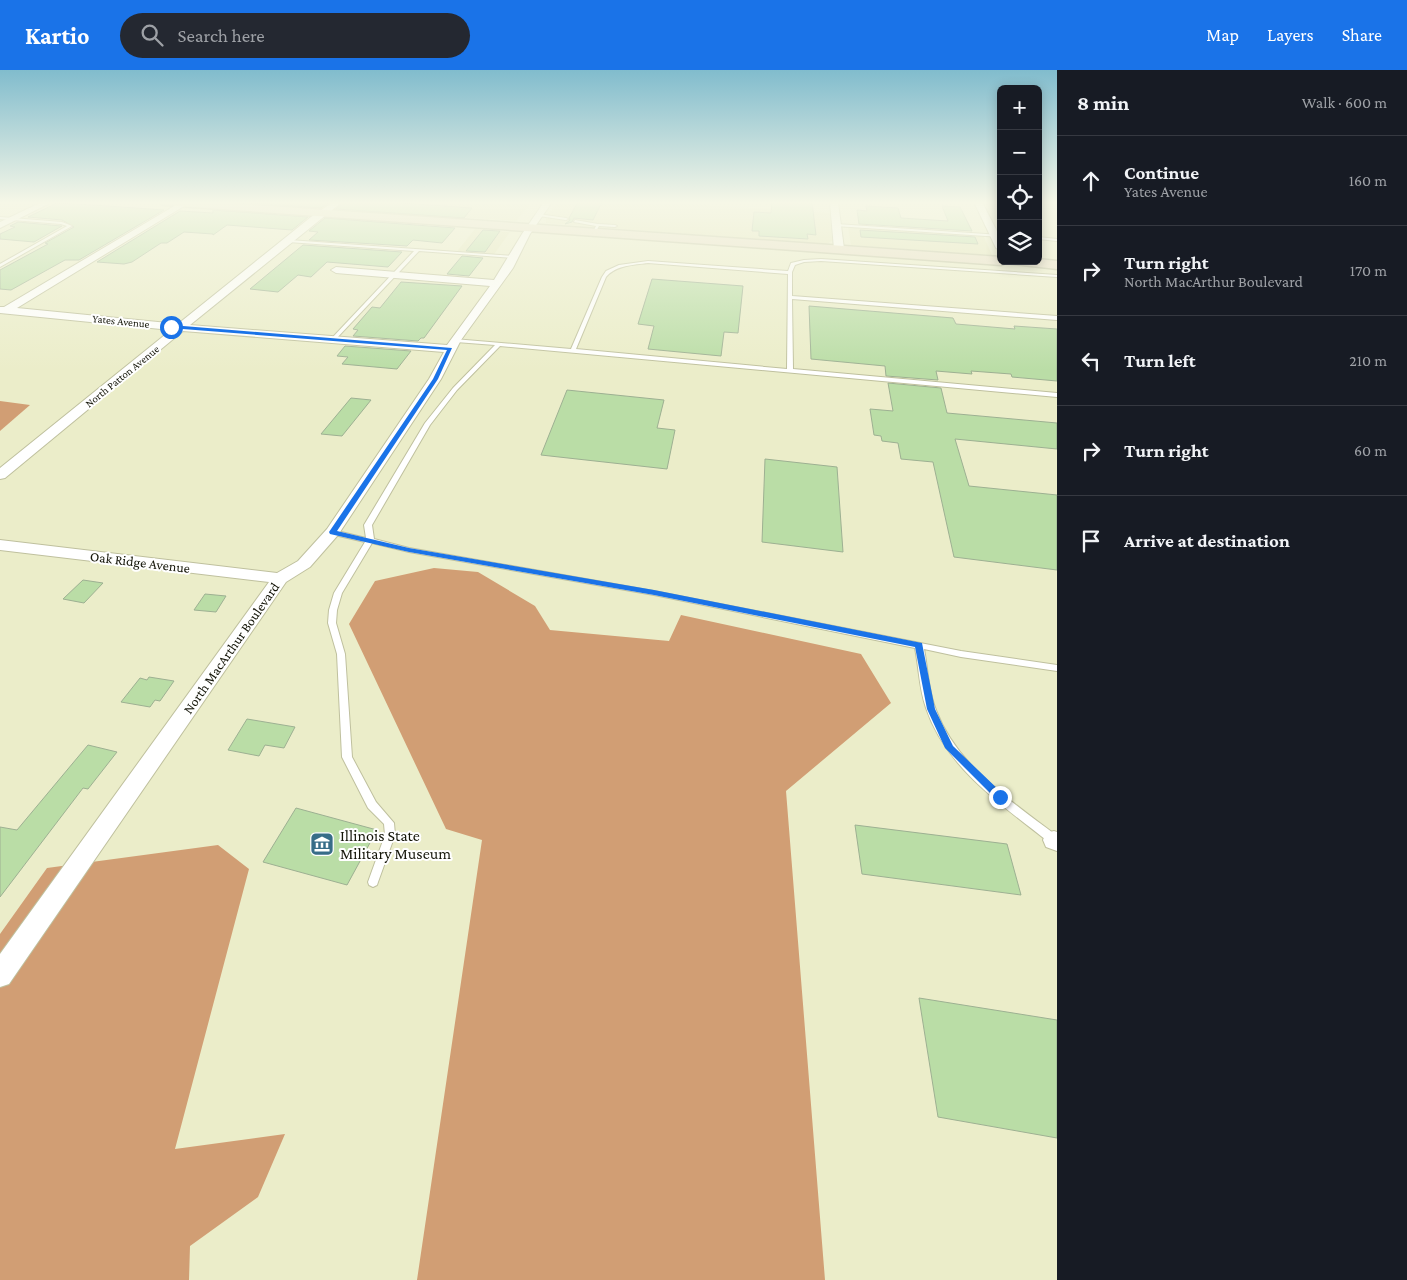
<!DOCTYPE html>
<meta charset="utf-8">
<style>
body{margin:0;font-family:"Crimson Pro",serif;background:#242831;color:#f1f3f6}
.controls{position:absolute;right:15px;top:15px;display:grid;overflow:hidden;border-radius:8px;box-shadow:0 2px 12px #0003}
.controls button{width:45px;height:45px;display:grid;place-items:center;padding:0;border:0;border-bottom:1px solid #363941;background:#171b24;color:#f1f3f6;font:25px sans-serif}
.stop{position:absolute;width:15px;height:15px;margin:-11px;border:4px solid #1a73e8;border-radius:50%;background:#fff}
.stop.end{background:#1a73e8;border-color:#fff;box-shadow:0 1px 5px #0008}
.list{margin:0;padding:0;list-style:none}
h2{display:flex;justify-content:space-between;align-items:center;height:65px;margin:0;padding:0 20px;font-size:21px}
h2 small{font-size:16px;font-weight:400;color:#9ea1a6}
.list li{display:grid;grid-template-columns:32px 1fr auto;gap:15px;align-items:center;box-sizing:border-box;height:90px;padding:0 20px;border-top:1px solid #363941}
.list b{display:block;font-size:19px;white-space:nowrap}
.list p{margin:0;font-size:16px;white-space:nowrap;color:#9ea1a6}
.list em{font-size:16px;font-style:normal;color:#9ea1a6}
.icon{flex:none;width:28px;height:28px;fill:none;stroke:currentColor;stroke-width:2;stroke-linecap:round;stroke-linejoin:round}
.map{position:relative;flex:none;width:1057px;height:1210px;overflow:hidden}
header{display:flex;align-items:center;gap:30px;box-sizing:border-box;height:70px;padding:0 25px;background:#1a73e8;color:#fff}
header strong{font-size:24px}
nav{display:flex;gap:28px;margin-inline-start:auto;font-size:18px}
.search{width:350px;height:45px;background:#242831;display:flex;align-items:center;gap:12px;box-sizing:border-box;padding:0 18px;border-radius:28px;color:#9ea1a6;font-size:19px}
main{display:flex}
aside{flex:1;background:#171b24}
.map>svg:first-child{display:block}
.built{fill:#e3e5b9}
.forest{fill:#d19e74}
.building{fill:#badda6;stroke:#9db092}
.lines{fill:none;stroke-linecap:round;stroke-linejoin:round}
.lane-casing{stroke:#bfc09e;stroke-width:2}
.street-casing{stroke:#bfc09e;stroke-width:2}
.secondary-casing{stroke:#bfc09e;stroke-width:3}
.lane{fill:#fff;fill-rule:evenodd}
.street{fill:#fff;fill-rule:evenodd}
.secondary{fill:#e8dec5;fill-rule:evenodd}
.route{fill:#1a73e8}
.labels{text-anchor:middle;dominant-baseline:central;stroke-width:4;stroke-linejoin:round;paint-order:stroke}
.far-street-label{font-size:11px;fill:#141508;stroke:#fff}
.street-label{font-size:14px;fill:#141508;stroke:#fff}
.near-poi-label{font-size:16px;fill:#141508;stroke:#fff;text-anchor:start}
</style>
<header>
<strong>Kartio</strong>
<div class="search"><svg class="icon" aria-label="search" viewBox="0 0 24 24"><circle cx="10" cy="10" r="6"/><path d="M15 15l6 6"/></svg>Search here</div>
<nav><a>Map</a><a>Layers</a><a>Share</a></nav>
</header>
<main>
<div class="map">
<svg width="1057" height="1210" viewBox="0 0 1057 1210">
<rect width="100%" height="100%" fill="#ebedc9"/>
<g class="built">
<polygon points="352,132 532,132 516,151 343,139"/>
<polygon points="557,132 655,132 830,143 832,171 825,175 546,153 546,149"/>
<polygon points="848,156 983,165 992,185 851,175"/>
<polygon points="475,159 508,162 510,162 492,187 455,184"/>
</g>
<g class="forest">
<polygon points="0,331 30,335 0,361"/>
<polygon points="434,498 478,502 535,536 550,560 669,571 681,545 861,584 891,633 786,721 825,1210 417,1210 482,770 446,759 349,554 375,511"/>
<polygon points="218,775 249,799 175,1079 285,1064 258,1127 190,1176 189,1210 0,1210 0,864 47,798"/>
</g>
<g class="building">
<polygon points="236,132 330,132 321,138"/>
<polygon points="344,132 404,132 402,133 472,138 464,148 336,139"/>
<polygon points="578,132 602,132 593,150 574,148 572,152 565,154 570,150 569,148"/>
<polygon points="772,132 812,132 816,165 807,164 808,169 759,166 759,161 752,161 754,142 771,143"/>
<polygon points="57,133 93,135 164,140 79,190 65,190 11,220 0,219 0,200 48,174 45,173 74,157 62,150 28,147"/>
<polygon points="866,136 898,138 901,148 948,151 942,136 960,137 972,161 859,154 857,140 867,141"/>
<polygon points="213,140 308,147 292,160 227,155 213,165 213,164 184,162 167,173 161,173 132,192 124,194 97,192 180,141 213,143"/>
<polygon points="325,148 455,158 442,173 413,170 407,176 309,170 318,162 309,161"/>
<polygon points="18,152 61,156 62,156 34,172 0,169 0,164 15,157 10,156"/>
<polygon points="483,160 500,161 485,182 466,181"/>
<polygon points="860,160 975,167 978,174 861,167"/>
<polygon points="303,175 402,182 388,197 327,192 311,207 298,205 278,222 250,219"/>
<polygon points="462,186 483,188 469,206 447,204"/>
<polygon points="652,209 743,216 738,263 724,262 721,286 648,279 654,256 638,254"/>
<polygon points="401,212 462,216 424,268 421,268 418,271 353,266 358,260 353,259 372,237 380,238"/>
<polygon points="809,236 953,248 956,254 1015,259 1014,256 1057,259 1057,311 1012,307 1011,304 971,301 972,304 936,301 938,310 886,306 885,296 811,289"/>
<polygon points="345,276 411,281 397,299 342,294 348,287 337,286"/>
<polygon points="888,313 941,318 947,343 1057,353 1057,379 955,369 969,416 1057,425 1057,500 954,487 933,392 901,389 898,373 882,371 881,366 874,365 870,339 893,341"/>
<polygon points="567,320 664,330 657,358 675,360 667,399 541,385"/>
<polygon points="351,328 371,330 342,366 321,364"/>
<polygon points="765,389 837,397 843,482 762,472"/>
<polygon points="83,510 103,513 84,533 63,529"/>
<polygon points="205,524 226,526 216,542 194,540"/>
<polygon points="149,607 174,611 160,631 155,630 150,637 121,632 140,608 147,610"/>
<polygon points="247,649 295,657 284,678 265,675 259,686 228,680"/>
<polygon points="88,675 117,682 88,719 83,718 0,827 0,757 17,760"/>
<polygon points="296,738 377,760 347,815 263,792"/>
<polygon points="855,755 1007,774 1021,825 862,804"/>
<polygon points="919,928 1057,950 1057,1068 938,1047"/>
</g>
<g class="lines">
<g class="lane-casing">
<g id="lane">
<polygon points="538,144 566,148 568,149 566,150 539,146"/>
<polygon points="0,147 62,152 72,156 0,197 0,194 67,156 61,154 0,149"/>
<polygon points="575,150 598,154 615,155 617,156 615,157 599,156 595,163 593,162 596,156 574,152"/>
<polygon points="836,154 1001,165 1001,167 835,156"/>
<polygon points="1038,167 1057,169 1057,171 1038,169"/>
<polygon points="289,170 515,186 517,187 515,188 419,181 334,271 332,270 332,268 414,181 288,172"/>
<path d="M821 189 1057 205V207L821 191 804 192 795 195 792 202V226L1057 246V250L792 229 793 299 1057 323V327L500 276 457 320 430 355 372 455 374 469 409 478 654 521 961 581 1057 595V601L961 587 924 579C928 599 928 621 936 640 957 696 1011 731 1057 766V773L1054 774 1050 773C1003 736 946 698 926 638 919 618 919 598 915 578L654 525 409 482 372 473 342 523 337 540 336 553 345 584 352 687 376 732 394 753 395 765 378 812 377 815 373 817 369 815 368 812 385 765 384 754 368 738 342 687 337 584 328 553 329 540 334 523 365 472 330 464 329 462 333 460 366 468 364 455 425 353 453 318 495 275 456 272 453 270 454 269 571 279 602 207 606 201 619 195 648 191 788 201 791 193 804 190ZM648 193 788 204 787 299 576 279 606 207C616 195 634 195 648 193Z"/>
</g>
</g>
<g class="street-casing">
<g id="street">
<polygon points="42,132 52,132 0,158 0,152"/>
<polygon points="181,132 189,133 17,238 178,254 311,147 333,132 342,132 190,255 447,275 490,216 336,203 331,200 336,197 494,210 522,164 544,132 552,132 530,164 513,198 461,270 441,309 338,465 310,497 286,512 9,914 0,917 0,884 269,512 0,480 0,470 277,503 298,491 327,459 429,309 444,282 183,261 5,408 0,409 0,398 171,260 0,243 0,237 4,237"/>
<polygon points="830,132 838,132 844,179 839,182 834,179"/>
<polygon points="974,132 982,132 1001,169 1001,181 996,178"/>
<polygon points="1054,761 1057,762 1057,781 1046,777 1043,770 1046,763"/>
</g>
</g>
<g class="secondary-casing">
<polygon id="secondary" points="158,132 211,132 1001,187 1001,191 1038,191 1038,189 1057,191 1057,199 1006,193 1001,195 164,135"/>
</g>
<use href="#lane" class="lane"/>
<use href="#street" class="street"/>
<use href="#secondary" class="secondary"/>
</g>
<linearGradient id="sky" x2="0" y2="1"><stop stop-color="#81bccd"/><stop offset="0.44" stop-color="#f6f7e7"/><stop offset="1" stop-color="#f6f7e7" stop-opacity="0"/></linearGradient>
<rect width="1057" height="301" fill="url(#sky)"/>
<polygon class="route" points="171,255 452,278 438,309 337,461 409,478 654,520 922,573 935,639 953,676 1003,724 1003,729 996,729 945,678 927,639 915,577 654,525 409,482 330,464 329,462 433,309 447,280 170,258"/>
<defs>
<g id="museum-square" transform="scale(1.25)"><rect x="-9" y="-9" width="18" height="18" rx="4" fill="#376c88" stroke="#fff"/><path d="M0-6L6-3V-2H-6V-3ZM-5-1h2V3h-2ZM-1-1h2V3h-2ZM3-1h2V3H3ZM-6 4H6V6H-6Z" fill="#fff"/></g>
</defs>
<g fill-rule="evenodd">
<use href="#museum-square" x="322" y="774"/>
</g>
<g class="labels">
<g class="far-street-label">
<text transform="translate(121 251) rotate(6)">Yates Avenue</text>
<text transform="translate(122 306) rotate(-39)">North Patton Avenue</text>
</g>
<g class="street-label">
<text transform="translate(140 492) rotate(7)">Oak Ridge Avenue</text>
<text transform="translate(231 578) rotate(-55)">North MacArthur Boulevard</text>
</g>
<g class="near-poi-label">
<text x="340" y="765">Illinois State<tspan x="340" dy="18">Military Museum</tspan></text>
</g>
</g>
</svg>
<div class="controls">
<button>+</button>
<button>−</button>
<button><svg class="icon" aria-label="locate" viewBox="0 0 24 24"><circle cx="12" cy="12" r="6"/><path d="M12 2v4M12 18v4M2 12h4M18 12h4"/></svg></button>
<button><svg class="icon" aria-label="layers" viewBox="0 0 24 24"><path d="M12 4l9 5-9 5-9-5zM3 14l9 5 9-5"/></svg></button>
</div>
<div class="stop" style="left:171px;top:257px"></div>
<div class="stop end" style="left:1000px;top:727px"></div>
</div>
<aside>
<h2>8 min<small>Walk · 600 m</small></h2>
<ul class="list">
<li><svg class="icon" aria-label="ahead" viewBox="0 0 24 24"><path d="M12 20V5M6 11l6-6 6 6"/></svg><div><b>Continue</b><p>Yates Avenue</p></div><em>160 m</em></li>
<li><svg class="icon" aria-label="right" viewBox="0 0 24 24"><path d="M7 20v-9h11M14 6l5 5-5 5"/></svg><div><b>Turn right</b><p>North MacArthur Boulevard</p></div><em>170 m</em></li>
<li><svg class="icon" aria-label="left" viewBox="0 0 24 24"><path d="M17 20v-9H6M10 6l-5 5 5 5"/></svg><div><b>Turn left</b></div><em>210 m</em></li>
<li><svg class="icon" aria-label="right" viewBox="0 0 24 24"><path d="M7 20v-9h11M14 6l5 5-5 5"/></svg><div><b>Turn right</b></div><em>60 m</em></li>
<li><svg class="icon" aria-label="arrive" viewBox="0 0 24 24"><path d="M6 21V4h12l-3 4 3 4H6"/></svg><div><b>Arrive at destination</b></div></li>
</ul>
</aside>
</main>
